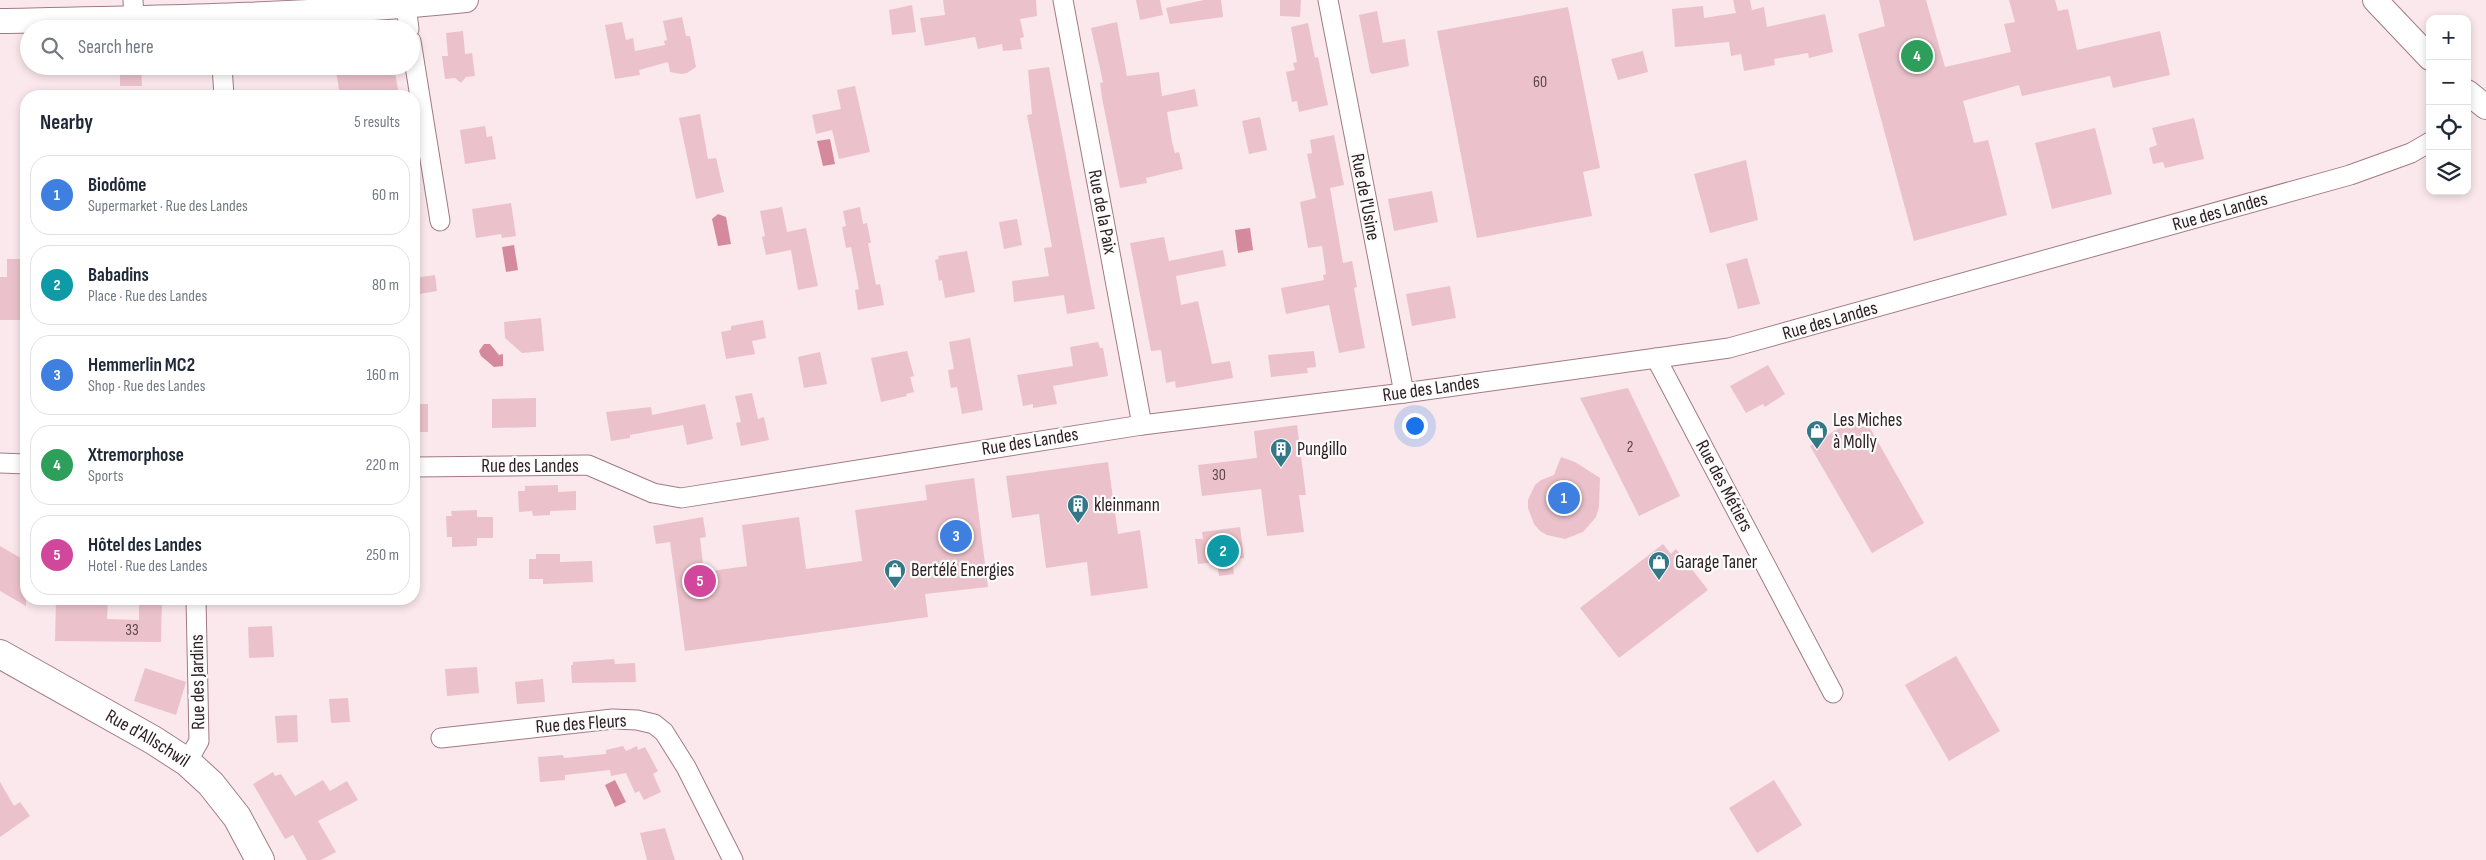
<!DOCTYPE html>
<meta charset="utf-8">
<style>
body{margin:0;font-family:"Sofia Sans Condensed",sans-serif;background:#f2f2f3;color:#1f2937}
.controls{position:absolute;right:15px;top:15px;display:grid;overflow:hidden;border-radius:10px;box-shadow:0 2px 8px #0003}
.controls button{width:45px;height:45px;display:grid;place-items:center;padding:0;border:0;border-bottom:1px solid #e0e1e3;background:#fff;color:#1f2937;font:25px sans-serif}
.you{position:absolute;left:1414px;top:425px;width:18px;height:18px;margin:-12px;border:4px solid #fff;border-radius:50%;background:#1a73e8;box-shadow:0 0 0 8px #1a73e833}
.badge{display:grid;place-items:center;width:32px;height:32px;border-radius:50%;background:#347887;color:#fff;font-size:16px;font-weight:700}
.pin{position:absolute;translate:-50% -50%;border:2px solid #fff;box-shadow:0 1px 5px #0006}
.list{margin:0;padding:0;list-style:none}
h2{display:flex;justify-content:space-between;align-items:center;height:65px;margin:0;padding:0 20px;font-size:21px}
h2 small{font-size:16px;font-weight:400;color:#747a83}
.list li{display:grid;grid-template-columns:32px 1fr auto;gap:15px;align-items:center;box-sizing:border-box;height:80px;margin:0 10px 10px;padding:0 10px;border:1px solid #e0e1e3;border-radius:20px}
.list b{display:block;font-size:19px;white-space:nowrap}
.list p{margin:0;font-size:16px;white-space:nowrap;color:#747a83}
.list em{font-size:16px;font-style:normal;color:#747a83}
.icon{flex:none;width:28px;height:28px;fill:none;stroke:currentColor;stroke-width:2;stroke-linecap:round;stroke-linejoin:round}
.map{position:relative;flex:none;width:2486px;height:860px;overflow:hidden}
.search{position:absolute;background:#fff;box-shadow:0 2px 8px #0003;left:20px;top:20px;width:400px;height:55px;display:flex;align-items:center;gap:12px;box-sizing:border-box;padding:0 18px;border-radius:28px;color:#747a83;font-size:19px}
.panel{position:absolute;background:#fff;box-shadow:0 2px 8px #0003;left:20px;top:90px;width:400px;height:515px;border-radius:20px}
.map>svg:first-child{display:block}
.water{fill:#d48a9c}
.building{fill:#ebc2cb}
.lines{fill:none;stroke-linecap:round;stroke-linejoin:round}
.minor-casing{stroke:#a17b84;stroke-width:21}
.tertiary-casing{stroke:#a17b84;stroke-width:26}
.secondary-casing{stroke:#a17b84;stroke-width:30}
.minor{stroke:#fff;stroke-width:19}
.tertiary{stroke:#fff;stroke-width:24}
.secondary{stroke:#fff;stroke-width:28}
.labels{text-anchor:middle;dominant-baseline:central;stroke-width:4.5;stroke-linejoin:round;paint-order:stroke}
.number-label{font-size:16px;fill:#5c474c}
.street-label{font-size:19px;fill:#2d1e22;stroke:#fbfbfb}
.poi-label{font-size:19px;fill:#2d1e22;stroke:#fbfbfb;text-anchor:start}
</style>
<div class="map">
<svg width="2486" height="860" viewBox="0 0 2486 860">
<rect width="100%" height="100%" fill="#fae8ec"/>
<g class="water">
<polygon points="830,139 835,164 823,166 817,141"/>
<polygon points="718,214 726,217 731,244 718,246 712,219"/>
<polygon points="1250,228 1253,250 1238,253 1235,230"/>
<polygon points="514,245 518,270 506,272 502,247"/>
<polygon points="484,344 490,344 499,355 503,354 503,366 494,367 481,356 479,351"/>
<polygon points="615,780 626,802 615,807 605,785"/>
</g>
<g class="building">
<polygon points="943,0 1036,0 1037,16 1020,19 1024,37 1020,38 1022,49 1003,51 1002,44 978,49 975,37 925,46 920,18 945,15"/>
<polygon points="1136,0 1160,0 1163,15 1140,20"/>
<polygon points="1204,0 1221,0 1223,17 1170,24 1166,8"/>
<polygon points="1280,0 1301,0 1300,17 1280,16"/>
<polygon points="1733,0 1750,0 1752,10 1764,7 1767,27 1825,14 1833,52 1809,58 1808,53 1774,59 1775,65 1744,71 1741,54 1731,56 1729,42 1675,47 1672,9 1703,6 1704,18 1736,13"/>
<polygon points="1879,0 1926,0 1945,67 2011,52 2004,24 2015,22 2009,0 2055,0 2058,11 2068,9 2077,50 2160,31 2170,75 2113,88 2110,76 2022,96 2019,85 1963,101 1974,143 1988,140 2007,215 1914,241 1858,34 1885,26"/>
<polygon points="912,5 916,32 892,35 889,10"/>
<polygon points="1568,7 1600,168 1583,172 1592,216 1477,238 1437,31"/>
<polygon points="1377,11 1383,43 1405,39 1409,66 1372,74 1370,72 1359,15"/>
<polygon points="682,17 686,36 690,36 696,67 687,73 681,74 670,72 668,62 639,70 640,75 615,79 605,25 622,22 626,40 633,38 635,51 665,45 664,41 667,40 663,21"/>
<polygon points="1117,22 1127,76 1159,72 1162,96 1195,89 1198,106 1167,112 1172,142 1175,153 1179,152 1183,169 1146,178 1147,183 1120,188 1102,98 1100,83 1103,82 1091,28"/>
<polygon points="1308,23 1315,58 1318,57 1328,105 1299,112 1297,101 1292,102 1286,72 1295,70 1293,63 1297,62 1291,27"/>
<polygon points="463,31 465,54 472,53 475,76 466,77 461,83 455,78 445,79 442,56 448,56 446,33"/>
<polygon points="1643,51 1648,72 1618,80 1611,59"/>
<polygon points="120,66 141,66 142,86 120,86"/>
<polygon points="353,66 394,66 399,96 340,96 336,70"/>
<polygon points="1049,67 1095,309 1067,314 1064,295 1014,302 1012,281 1049,276 1044,248 1052,247 1027,115 1032,114 1028,70"/>
<polygon points="855,86 870,152 839,159 832,130 816,134 812,115 841,109 837,90"/>
<polygon points="700,114 708,159 716,158 724,192 696,199 679,118"/>
<polygon points="1260,117 1267,150 1249,154 1242,121"/>
<polygon points="2194,118 2204,159 2165,168 2163,162 2153,164 2149,148 2157,145 2152,128"/>
<polygon points="485,126 487,137 492,136 496,159 465,164 460,130"/>
<polygon points="2095,128 2112,194 2052,209 2035,143"/>
<polygon points="1334,135 1344,185 1330,188 1343,263 1352,261 1357,287 1354,288 1365,348 1339,353 1329,305 1286,314 1281,288 1324,280 1323,275 1326,274 1322,246 1308,248 1300,202 1316,198 1307,154 1312,153 1310,140"/>
<polygon points="1746,160 1758,220 1710,233 1694,174"/>
<polygon points="1432,191 1438,222 1394,231 1388,199"/>
<polygon points="511,203 516,236 502,238 501,234 476,238 472,209"/>
<polygon points="782,207 787,232 806,228 818,286 798,290 791,250 766,255 762,237 765,236 760,211"/>
<polygon points="860,207 863,224 867,223 871,243 868,243 876,285 880,284 884,305 858,310 855,290 859,289 851,247 846,248 842,227 846,226 843,211"/>
<polygon points="1017,219 1022,245 1004,249 999,222"/>
<polygon points="1164,237 1169,261 1223,250 1226,266 1176,276 1181,305 1198,301 1212,364 1230,361 1233,378 1176,388 1175,381 1166,383 1161,350 1151,351 1130,243"/>
<polygon points="967,251 975,292 945,298 942,280 939,281 935,260 939,259 938,256"/>
<polygon points="1747,258 1760,304 1738,309 1726,264"/>
<polygon points="7,259 26,259 26,320 0,320 0,277 7,277"/>
<polygon points="435,275 437,291 414,295 414,278"/>
<polygon points="1450,286 1456,318 1412,326 1406,294"/>
<polygon points="541,318 544,351 522,353 505,338 504,322"/>
<polygon points="763,320 766,338 752,341 755,354 726,359 721,332 731,330 731,326"/>
<polygon points="970,338 983,410 962,414 957,387 951,388 948,370 954,369 949,342"/>
<polygon points="1098,342 1100,348 1103,348 1108,376 1053,386 1057,404 1033,408 1033,404 1023,406 1017,375 1073,366 1070,347"/>
<polygon points="907,351 914,376 910,377 914,392 906,394 907,396 881,402 871,358"/>
<polygon points="1314,351 1316,367 1307,368 1308,373 1271,377 1268,355"/>
<polygon points="820,352 827,384 804,388 798,357"/>
<polygon points="1768,365 1785,394 1765,407 1763,404 1746,413 1730,386"/>
<polygon points="1628,388 1680,496 1639,516 1580,398"/>
<polygon points="752,393 758,419 764,417 769,440 741,446 736,423 741,422 735,396"/>
<polygon points="536,398 536,427 492,428 492,399"/>
<rect x="414" y="404" width="14" height="28"/>
<polygon points="705,404 713,439 687,445 683,425 630,435 630,438 611,441 606,412 651,407 652,415"/>
<polygon points="1862,414 1924,523 1872,553 1810,446"/>
<polygon points="1297,425 1306,495 1299,495 1304,532 1267,536 1261,489 1202,496 1198,465 1257,458 1254,431"/>
<polygon points="1561,457 1575,462 1600,478 1599,507 1596,517 1583,532 1565,539 1547,535 1540,531 1534,524 1528,508 1528,500 1535,485 1541,480 1554,475"/>
<polygon points="1108,462 1118,534 1140,530 1148,588 1091,596 1087,562 1046,568 1039,514 1012,518 1006,476"/>
<polygon points="974,478 988,587 925,594 928,617 685,651 670,542 656,544 653,526 703,517 706,537 700,538 704,572 747,566 742,525 799,517 806,569 862,561 855,510 927,500 925,485"/>
<polygon points="558,485 558,492 576,491 576,510 550,511 550,515 533,516 532,511 519,512 518,491 525,491 525,486"/>
<polygon points="477,510 477,517 493,517 493,538 477,538 477,546 452,547 452,537 447,537 446,516 452,516 451,511"/>
<polygon points="1240,527 1244,558 1232,559 1234,574 1219,576 1217,562 1198,564 1195,539 1203,539 1202,532"/>
<polygon points="1663,544 1671,554 1676,549 1708,590 1619,658 1580,608"/>
<polygon points="0,546 26,561 26,606 0,591"/>
<polygon points="536,554 560,554 560,562 592,561 593,582 543,584 543,579 529,579 529,559 536,559"/>
<polygon points="56,599 108,599 107,619 139,620 139,599 162,599 161,642 55,641"/>
<polygon points="272,626 274,657 249,658 248,627"/>
<polygon points="1956,656 2000,731 1949,761 1905,685"/>
<polygon points="614,659 615,664 635,663 636,682 572,683 571,665 573,665 573,662"/>
<polygon points="477,667 479,693 447,696 445,669"/>
<polygon points="145,668 186,682 176,715 134,701"/>
<polygon points="543,679 545,702 517,704 515,682"/>
<polygon points="348,698 350,722 331,723 329,699"/>
<polygon points="297,715 298,742 277,743 275,716"/>
<polygon points="623,746 626,751 637,746 638,750 645,747 658,771 653,774 661,792 644,800 639,791 635,793 626,773 611,776 610,770 565,775 565,780 540,782 538,757 563,755 564,758 606,754 606,750"/>
<polygon points="273,772 275,776 281,774 295,796 323,780 330,791 347,781 358,800 318,821 336,852 321,860 307,860 293,835 285,839 253,784"/>
<polygon points="1774,780 1802,825 1757,853 1729,808"/>
<polygon points="0,782 14,806 20,802 30,816 0,837"/>
<polygon points="665,828 675,860 647,860 640,833"/>
</g>
<g class="lines">
<g class="minor-casing">
<g id="minor">
<polyline points="133,0 134,19"/>
<polyline points="1063,0 1142,425"/>
<polyline points="1328,0 1404,393"/>
<polyline points="406,6 409,29"/>
<polyline points="411,41 440,221"/>
<polyline points="222,66 224,96"/>
<polyline points="1656,358 1833,693"/>
<polyline points="0,463 26,464"/>
<polyline points="414,467 588,465 653,493 681,498 1142,425 1404,393 1729,348 2350,175 2411,153 2430,142"/>
<polyline points="441,738 613,719 637,720 654,724 664,732 686,767 733,860"/>
<polyline points="187,762 199,741 196,599"/>
</g>
</g>
<g class="tertiary-casing">
<g id="tertiary">
<polyline points="2375,0 2430,58"/>
<path d="M0 21C155 18 311 16 466 0"/>
<polyline points="2467,92 2486,107"/>
</g>
</g>
<g class="secondary-casing">
<g id="secondary">
<path id="s1" d="M0 654 153 740 187 762 211 784 237 817 260 860"/>
</g>
</g>
<use href="#minor" class="minor"/>
<use href="#tertiary" class="tertiary"/>
<use href="#secondary" class="secondary"/>
</g>
<defs>
<g id="shop-pin" transform="scale(1.125)"><path d="M0 17L-7.5 6A9.5 9.5 0 1 1 7.5 6Z" fill="#347887" stroke="#fbfbfb"/><path d="M-5-2.5h2.3a2.7 3.5 0 0 1 5.4 0H5L5.5 6h-11ZM-1.5-2.5h3a1.5 2.3 0 0 0-3 0Z" fill="#fff"/></g>
<g id="building-pin" transform="scale(1.125)"><path d="M0 17L-7.5 6A9.5 9.5 0 1 1 7.5 6Z" fill="#347887" stroke="#fbfbfb"/><path d="M-4-6H4V6H1V3H-1V6H-4ZM-2.5-4.3h1.7v1.8h-1.7ZM.8-4.3h1.7v1.8H.8ZM-2.5-1h1.7V.8h-1.7ZM.8-1h1.7V.8H.8Z" fill="#fff"/></g>
</defs>
<g fill-rule="evenodd">
<use href="#shop-pin" x="1817" y="431"/>
<use href="#building-pin" x="1281" y="449"/>
<use href="#building-pin" x="1078" y="505"/>
<use href="#shop-pin" x="1659" y="562"/>
<use href="#shop-pin" x="895" y="570"/>
</g>
<g class="labels">
<g class="number-label">
<text x="1540" y="82">60</text>
<text x="1630" y="447">2</text>
<text x="1219" y="475">30</text>
<text x="132" y="630">33</text>
</g>
<g class="street-label">
<text transform="translate(1365 197) rotate(79)">Rue de l'Usine</text>
<text transform="translate(1102 212) rotate(79)">Rue de la Paix</text>
<text transform="translate(2220 212) rotate(-16)">Rue des Landes</text>
<text transform="translate(1830 321) rotate(-16)">Rue des Landes</text>
<text transform="translate(1431 389) rotate(-8)">Rue des Landes</text>
<text transform="translate(1030 442) rotate(-9)">Rue des Landes</text>
<text x="530" y="466">Rue des Landes</text>
<text transform="translate(1724 486) rotate(62)">Rue des Métiers</text>
<text transform="translate(198 682) rotate(-91)">Rue des Jardins</text>
<text transform="translate(581 724) rotate(-4)">Rue des Fleurs</text>
<text stroke="none"><textPath href="#s1" startOffset="170">Rue d'Allschwil</textPath></text>
</g>
<g class="poi-label">
<text x="1833" y="420">Les Miches<tspan x="1833" dy="22">à Molly</tspan></text>
<text x="1297" y="449">Pungillo</text>
<text x="1094" y="505">kleinmann</text>
<text x="1675" y="562">Garage Taner</text>
<text x="911" y="570">Bertélé Energies</text>
</g>
</g>
</svg>
<div class="controls">
<button>+</button>
<button>−</button>
<button><svg class="icon" aria-label="locate" viewBox="0 0 24 24"><circle cx="12" cy="12" r="6"/><path d="M12 2v4M12 18v4M2 12h4M18 12h4"/></svg></button>
<button><svg class="icon" aria-label="layers" viewBox="0 0 24 24"><path d="M12 4l9 5-9 5-9-5zM3 14l9 5 9-5"/></svg></button>
</div>
<div class="you"></div>
<div class="pin badge" style="left:1564px;top:498px;background:#3f7fe0">1</div>
<div class="pin badge" style="left:1223px;top:551px;background:#0f9aa8">2</div>
<div class="pin badge" style="left:956px;top:536px;background:#3f7fe0">3</div>
<div class="pin badge" style="left:1917px;top:56px;background:#2e9e5b">4</div>
<div class="pin badge" style="left:700px;top:581px;background:#d1479c">5</div>
<div class="search"><svg class="icon" aria-label="search" viewBox="0 0 24 24"><circle cx="10" cy="10" r="6"/><path d="M15 15l6 6"/></svg>Search here</div>
<section class="panel">
<h2>Nearby<small>5 results</small></h2>
<ul class="list">
<li><span class="badge" style="background:#3f7fe0">1</span><div><b>Biodôme</b><p>Supermarket · Rue des Landes</p></div><em>60 m</em></li>
<li><span class="badge" style="background:#0f9aa8">2</span><div><b>Babadins</b><p>Place · Rue des Landes</p></div><em>80 m</em></li>
<li><span class="badge" style="background:#3f7fe0">3</span><div><b>Hemmerlin MC2</b><p>Shop · Rue des Landes</p></div><em>160 m</em></li>
<li><span class="badge" style="background:#2e9e5b">4</span><div><b>Xtremorphose</b><p>Sports</p></div><em>220 m</em></li>
<li><span class="badge" style="background:#d1479c">5</span><div><b>Hôtel des Landes</b><p>Hotel · Rue des Landes</p></div><em>250 m</em></li>
</ul>
</section>
</div>
